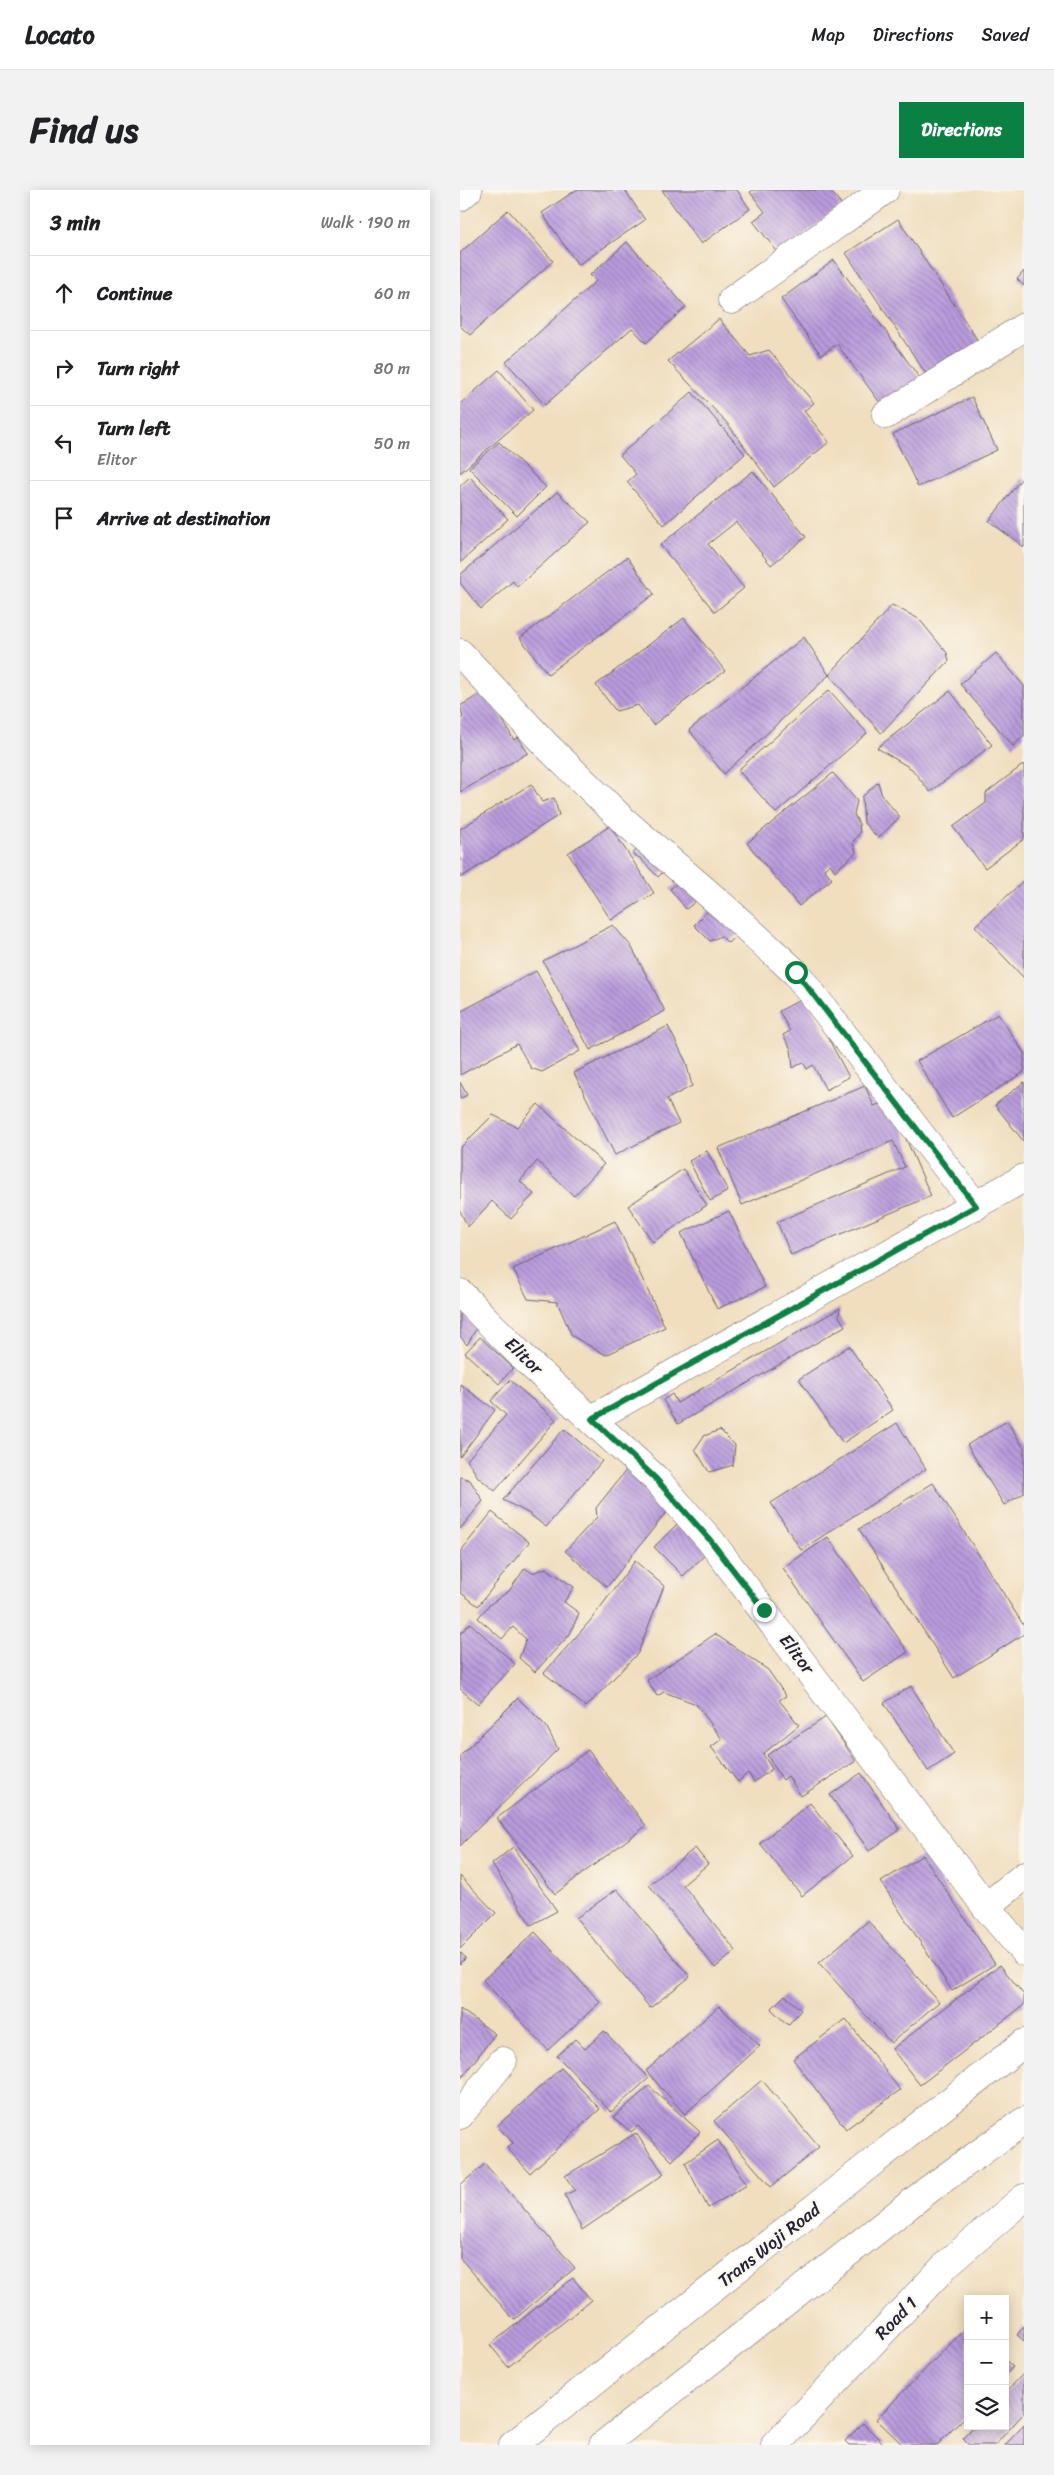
<!DOCTYPE html>
<meta charset="utf-8">
<style>
body{margin:0;font-family:Sriracha,sans-serif;background:#f2f2f2;color:#202124}
.controls{position:absolute;right:15px;bottom:15px;display:grid;overflow:hidden;border-radius:0px;box-shadow:0 2px 12px #0003}
.controls button{width:45px;height:45px;display:grid;place-items:center;padding:0;border:0;border-bottom:1px solid #e0e0e0;background:#fff;color:#202124;font:25px sans-serif}
.stop{position:absolute;width:15px;height:15px;margin:-11px;border:4px solid #0b8043;border-radius:50%;background:#fff}
.stop.end{background:#0b8043;border-color:#fff;box-shadow:0 1px 5px #0008}
.list{margin:0;padding:0;list-style:none}
h2{display:flex;justify-content:space-between;align-items:center;height:65px;margin:0;padding:0 20px;font-size:21px}
h2 small{font-size:16px;font-weight:400;color:#757577}
.list li{display:grid;grid-template-columns:32px 1fr auto;gap:15px;align-items:center;box-sizing:border-box;height:75px;padding:0 20px;border-top:1px solid #e0e0e0}
.list b{display:block;font-size:19px;white-space:nowrap}
.list p{margin:0;font-size:16px;white-space:nowrap;color:#757577}
.list em{font-size:16px;font-style:normal;color:#757577}
.icon{flex:none;width:28px;height:28px;fill:none;stroke:currentColor;stroke-width:2;stroke-linecap:round;stroke-linejoin:round}
.map{position:relative;flex:none;width:564px;height:2255px;overflow:hidden;border-radius:0px}
header{display:flex;align-items:center;gap:30px;box-sizing:border-box;height:70px;padding:0 25px;background:#fff;border-bottom:1px solid #e0e0e0}
header strong{font-size:24px}
nav{display:flex;gap:28px;margin-inline-start:auto;font-size:18px}
.intro{display:flex;align-items:center;justify-content:space-between;box-sizing:border-box;height:120px;padding:0 30px}
h1{margin:0;font-size:35px}
.button{padding:12px 22px;border-radius:0px;background:#0b8043;color:#fff;font-size:18px;font-weight:700}
main{display:flex;gap:30px;padding:0 30px}
aside{flex:1;background:#fff;border-radius:0px;box-shadow:0 2px 12px #0003}
.map>svg:first-child{display:block}
.building{fill:url(#building-back-hatch)}
.lines{fill:none;stroke-linecap:round;stroke-linejoin:round}
.street-casing{stroke:#6a6469;stroke-width:29}
.secondary-casing{stroke:#6a6469;stroke-width:29}
.street{stroke:#fff;stroke-width:28}
.secondary{stroke:#fff;stroke-width:28}
.route{stroke:#0b8043;stroke-width:6}
.labels{text-anchor:middle;dominant-baseline:central;stroke-width:4.5;stroke-linejoin:round;paint-order:stroke}
.street-label{font-size:18px;fill:#22223b;stroke:#fbf7ec}
</style>
<header>
<strong>Locato</strong>
<nav><a>Map</a><a>Directions</a><a>Saved</a></nav>
</header>
<div class="intro"><h1>Find us</h1><a class="button">Directions</a></div>
<main>
<aside>
<h2>3 min<small>Walk · 190 m</small></h2>
<ul class="list">
<li><svg class="icon" aria-label="ahead" viewBox="0 0 24 24"><path d="M12 20V5M6 11l6-6 6 6"/></svg><div><b>Continue</b></div><em>60 m</em></li>
<li><svg class="icon" aria-label="right" viewBox="0 0 24 24"><path d="M7 20v-9h11M14 6l5 5-5 5"/></svg><div><b>Turn right</b></div><em>80 m</em></li>
<li><svg class="icon" aria-label="left" viewBox="0 0 24 24"><path d="M17 20v-9H6M10 6l-5 5 5 5"/></svg><div><b>Turn left</b><p>Elitor</p></div><em>50 m</em></li>
<li><svg class="icon" aria-label="arrive" viewBox="0 0 24 24"><path d="M6 21V4h12l-3 4 3 4H6"/></svg><div><b>Arrive at destination</b></div></li>
</ul>
</aside>
<div class="map">
<svg width="564" height="2255" viewBox="0 0 564 2255">
<defs>
<pattern id="building-back-hatch" width="6" height="6" patternUnits="userSpaceOnUse" patternTransform="scale(1.25)"><rect width="6" height="6" fill="#b99bdd"/><path d="M-1 5l2 2M0 0l6 6M5-1l2 2" fill="none" stroke="#967eb4"/></pattern>
</defs>
<rect width="100%" height="100%" fill="#fbf7ec"/>
<filter id="ink" filterUnits="userSpaceOnUse"><feTurbulence type="fractalNoise" baseFrequency=".02" numOctaves="2"/><feDisplacementMap in="SourceGraphic" scale="10" xChannelSelector="R" yChannelSelector="G"/><feConvolveMatrix kernelMatrix="1 2 1 2 8 2 1 2 1" color-interpolation-filters="sRGB"/></filter>
<filter id="wash" filterUnits="userSpaceOnUse"><feTurbulence type="fractalNoise" baseFrequency=".0096" numOctaves="4" result="noise"/><feDisplacementMap in="SourceGraphic" scale="20" xChannelSelector="R" yChannelSelector="G"/><feGaussianBlur stdDeviation="1.12" result="paint"/><feColorMatrix in="noise" values="0 0 0 0 0 0 0 0 0 0 0 0 0 0 0 0 0 1.4 0 .05"/><feComposite in="paint" operator="in"/></filter>
<g filter="url(#wash)">
<rect width="100%" height="100%" fill="#f0debe"/>
<g id="blocks">
<g class="building">
<polygon points="116,0 165,0 185,30 118,75 82,23"/>
<polygon points="202,0 277,0 290,19 241,54"/>
<polygon points="293,0 370,0 382,15 319,64 293,31 305,22 290,2"/>
<polygon points="48,20 93,71 10,145 0,136 0,63"/>
<polygon points="438,29 520,154 468,187 386,63"/>
<polygon points="167,52 226,117 186,153 172,138 85,215 46,172 136,91 130,85"/>
<polygon points="374,70 464,194 426,221 377,154 361,165 321,109"/>
<polygon points="564,81 564,96 557,89"/>
<polygon points="259,129 290,166 309,160 354,213 344,221 369,252 314,297 267,233 208,171"/>
<polygon points="39,180 73,220 0,283 0,214"/>
<polygon points="232,202 285,264 204,335 167,292 176,284 160,265"/>
<polygon points="512,207 537,260 458,297 433,244"/>
<polygon points="39,252 86,297 57,326 9,278"/>
<polygon points="293,281 346,347 311,375 276,332 248,354 284,398 255,422 200,355"/>
<polygon points="10,287 48,329 0,373 0,296"/>
<polygon points="562,288 564,289 564,357 529,331"/>
<polygon points="97,302 130,332 57,397 53,391 21,419 0,393 0,385"/>
<polygon points="167,367 194,404 88,484 60,448"/>
<polygon points="432,415 459,429 487,463 489,471 421,543 369,485"/>
<polygon points="224,428 265,481 193,535 178,515 156,521 136,495"/>
<polygon points="344,447 369,485 264,584 229,540"/>
<polygon points="536,463 564,496 564,546 553,556 500,494"/>
<polygon points="369,500 407,543 316,623 278,580"/>
<polygon points="26,501 54,550 58,547 68,563 0,602 0,529 3,527 0,516"/>
<polygon points="490,501 532,555 470,602 452,579 417,558"/>
<polygon points="564,574 564,649 525,678 493,637 526,613 526,603"/>
<polygon points="373,583 397,611 394,624 399,634 400,643 393,652 396,663 375,681 370,674 364,679 372,689 339,716 287,653"/>
<polygon points="418,592 422,606 440,627 418,648 404,633 402,607"/>
<polygon points="71,594 82,612 94,608 99,625 0,688 0,639"/>
<polygon points="150,636 194,703 151,730 108,663"/>
<polygon points="186,652 209,676 198,687 180,668 172,664"/>
<polygon points="225,687 240,708 226,719 210,699"/>
<polygon points="564,690 564,788 515,736"/>
<polygon points="255,714 281,740 268,753 261,746 250,751 234,735"/>
<polygon points="153,735 171,756 205,821 130,860 83,771"/>
<polygon points="76,781 120,861 82,882 71,878 57,854 0,885 0,822"/>
<polygon points="346,807 389,887 366,900 353,875 347,879 343,872 333,878 331,859 323,845 330,841 319,821"/>
<polygon points="538,824 564,863 564,882 492,928 457,871"/>
<polygon points="208,836 226,872 232,896 207,909 219,933 155,965 114,883"/>
<polygon points="0,892 7,905 0,909"/>
<polygon points="564,892 564,952 535,915"/>
<polygon points="405,896 414,916 429,910 471,1006 331,1065 317,1032 445,977 433,951 282,1015 258,958"/>
<polygon points="78,914 144,974 114,1006 77,971 60,991 74,1004 51,1029 32,1011 8,1037 0,1021 0,958 33,925 57,937"/>
<polygon points="247,961 268,1001 250,1011 229,971"/>
<polygon points="223,979 247,1015 193,1052 168,1016"/>
<polygon points="269,1021 305,1097 257,1119 221,1043"/>
<polygon points="155,1031 205,1137 146,1165 112,1146 97,1112 68,1109 53,1079"/>
<polygon points="380,1118 379,1126 385,1136 218,1234 203,1210 212,1204 217,1213"/>
<polygon points="0,1119 16,1139 7,1155 0,1146"/>
<polygon points="20,1147 53,1178 39,1194 5,1163"/>
<polygon points="389,1156 433,1220 383,1253 339,1189"/>
<polygon points="50,1190 96,1230 35,1301 18,1287 7,1270 46,1225 31,1211"/>
<polygon points="0,1194 35,1220 0,1267"/>
<polygon points="547,1231 564,1258 564,1303 544,1315 507,1255"/>
<polygon points="437,1233 466,1279 341,1360 311,1313"/>
<polygon points="104,1239 142,1271 86,1337 68,1323 43,1310"/>
<polygon points="260,1240 275,1255 273,1275 249,1282 235,1259 244,1246"/>
<polygon points="167,1279 212,1315 147,1397 105,1361 137,1327 136,1318"/>
<polygon points="0,1287 10,1290 23,1311 0,1339"/>
<polygon points="473,1293 564,1436 564,1444 494,1488 399,1339"/>
<polygon points="32,1322 69,1352 18,1416 0,1402 0,1362"/>
<polygon points="220,1331 250,1360 223,1386 194,1357"/>
<polygon points="368,1347 448,1462 403,1492 323,1378"/>
<polygon points="175,1371 204,1396 178,1463 126,1517 84,1483 130,1431"/>
<polygon points="65,1378 72,1383 86,1378 114,1397 104,1412 119,1423 110,1444 75,1482 59,1468 66,1449 53,1437 42,1449 18,1428 29,1415 49,1401"/>
<polygon points="10,1433 55,1474 18,1514 0,1499 0,1444"/>
<polygon points="255,1444 308,1480 326,1506 319,1510 339,1535 303,1564 312,1579 294,1592 288,1583 278,1592 251,1557 262,1549 236,1514 204,1502 197,1506 187,1490"/>
<polygon points="451,1496 494,1564 468,1581 424,1513"/>
<polygon points="58,1508 86,1536 98,1559 0,1656 0,1566"/>
<polygon points="366,1527 396,1571 341,1606 328,1586 323,1590 307,1565"/>
<polygon points="128,1560 186,1636 95,1704 37,1628"/>
<polygon points="401,1583 440,1640 409,1661 370,1605"/>
<polygon points="350,1613 393,1666 342,1706 300,1653"/>
<polygon points="53,1657 97,1721 71,1735 32,1674"/>
<polygon points="235,1658 248,1674 223,1695 276,1761 255,1778 189,1695"/>
<polygon points="463,1665 535,1774 492,1801 421,1692"/>
<polygon points="0,1686 36,1723 0,1759"/>
<polygon points="157,1699 230,1787 190,1818 116,1728"/>
<polygon points="408,1731 479,1812 431,1853 359,1773"/>
<polygon points="75,1742 140,1812 88,1860 23,1790"/>
<polygon points="0,1762 6,1768 0,1774"/>
<polygon points="540,1775 564,1805 564,1815 460,1895 432,1859"/>
<polygon points="325,1805 341,1820 328,1835 311,1819"/>
<polygon points="259,1816 300,1856 225,1924 186,1881"/>
<polygon points="0,1819 35,1844 0,1890"/>
<polygon points="386,1829 440,1900 386,1939 333,1869"/>
<polygon points="144,1841 189,1888 151,1922 97,1866 115,1849 125,1859"/>
<polygon points="101,1878 140,1919 70,1983 47,1958 53,1953 37,1936"/>
<polygon points="302,1890 359,1957 311,1997 254,1931"/>
<polygon points="189,1896 240,1942 212,1971 178,1936 171,1942 154,1927"/>
<polygon points="176,1943 204,1984 122,2040 105,2005 115,2000 105,1986"/>
<polygon points="258,1950 287,1995 248,2018 225,1973"/>
<polygon points="25,1974 115,2078 54,2130 0,2068 0,1995"/>
<polygon points="113,2088 131,2110 48,2177 30,2155"/>
<polygon points="508,2136 508,2224 477,2255 443,2255 416,2229"/>
<polygon points="564,2136 564,2151 557,2145"/>
<polygon points="545,2170 553,2177 545,2185"/>
<polygon points="564,2183 564,2223 535,2255 509,2255 503,2249 515,2236 545,2236 545,2203"/>
<polygon points="403,2233 425,2255 389,2255 385,2251"/>
<polygon points="564,2235 564,2255 545,2255"/>
</g>
</g>
</g>
<g filter="url(#ink)">
<use href="#blocks" fill-opacity="0" stroke="#6a6469" stroke-width="1"/>
<g class="lines">
<g class="street-casing">
<g id="street">
<polyline points="0,7 8,0"/>
<polyline points="272,110 425,0"/>
<polyline points="426,225 564,137"/>
<polyline points="0,463 85,554 163,630 265,718 336,783 516,1016"/>
<polyline points="0,1103 68,1172 196,1289 250,1350 526,1717 564,1762"/>
<polyline points="132,1229 564,988"/>
<polyline points="526,1717 564,1686"/>
<polyline points="0,1925 43,1871"/>
<polyline points="315,2255 488,2073 564,2008"/>
</g>
</g>
<g class="secondary-casing">
<g id="secondary">
<polyline points="53,2255 564,1853"/>
<polyline points="143,2255 468,2000 564,1931"/>
</g>
</g>
<use href="#street" class="street"/>
<use href="#secondary" class="secondary"/>
</g>
</g>
<g class="lines" filter="url(#ink)">
<polyline class="route" points="304,1420 250,1350 196,1289 132,1229 516,1016 336,782"/>
</g>
<g class="labels">
<g class="street-label">
<text transform="translate(64 1166) rotate(44)">Elitor</text>
<text transform="translate(337 1464) rotate(53)">Elitor</text>
<text transform="translate(309 2055) rotate(-38)">Trans Woji Road</text>
<text transform="translate(436 2128) rotate(-46)">Road 1</text>
</g>
</g>
</svg>
<div class="controls">
<button>+</button>
<button>−</button>
<button><svg class="icon" aria-label="layers" viewBox="0 0 24 24"><path d="M12 4l9 5-9 5-9-5zM3 14l9 5 9-5"/></svg></button>
</div>
<div class="stop" style="left:336px;top:782px"></div>
<div class="stop end" style="left:304px;top:1420px"></div>
</div>
</main>
